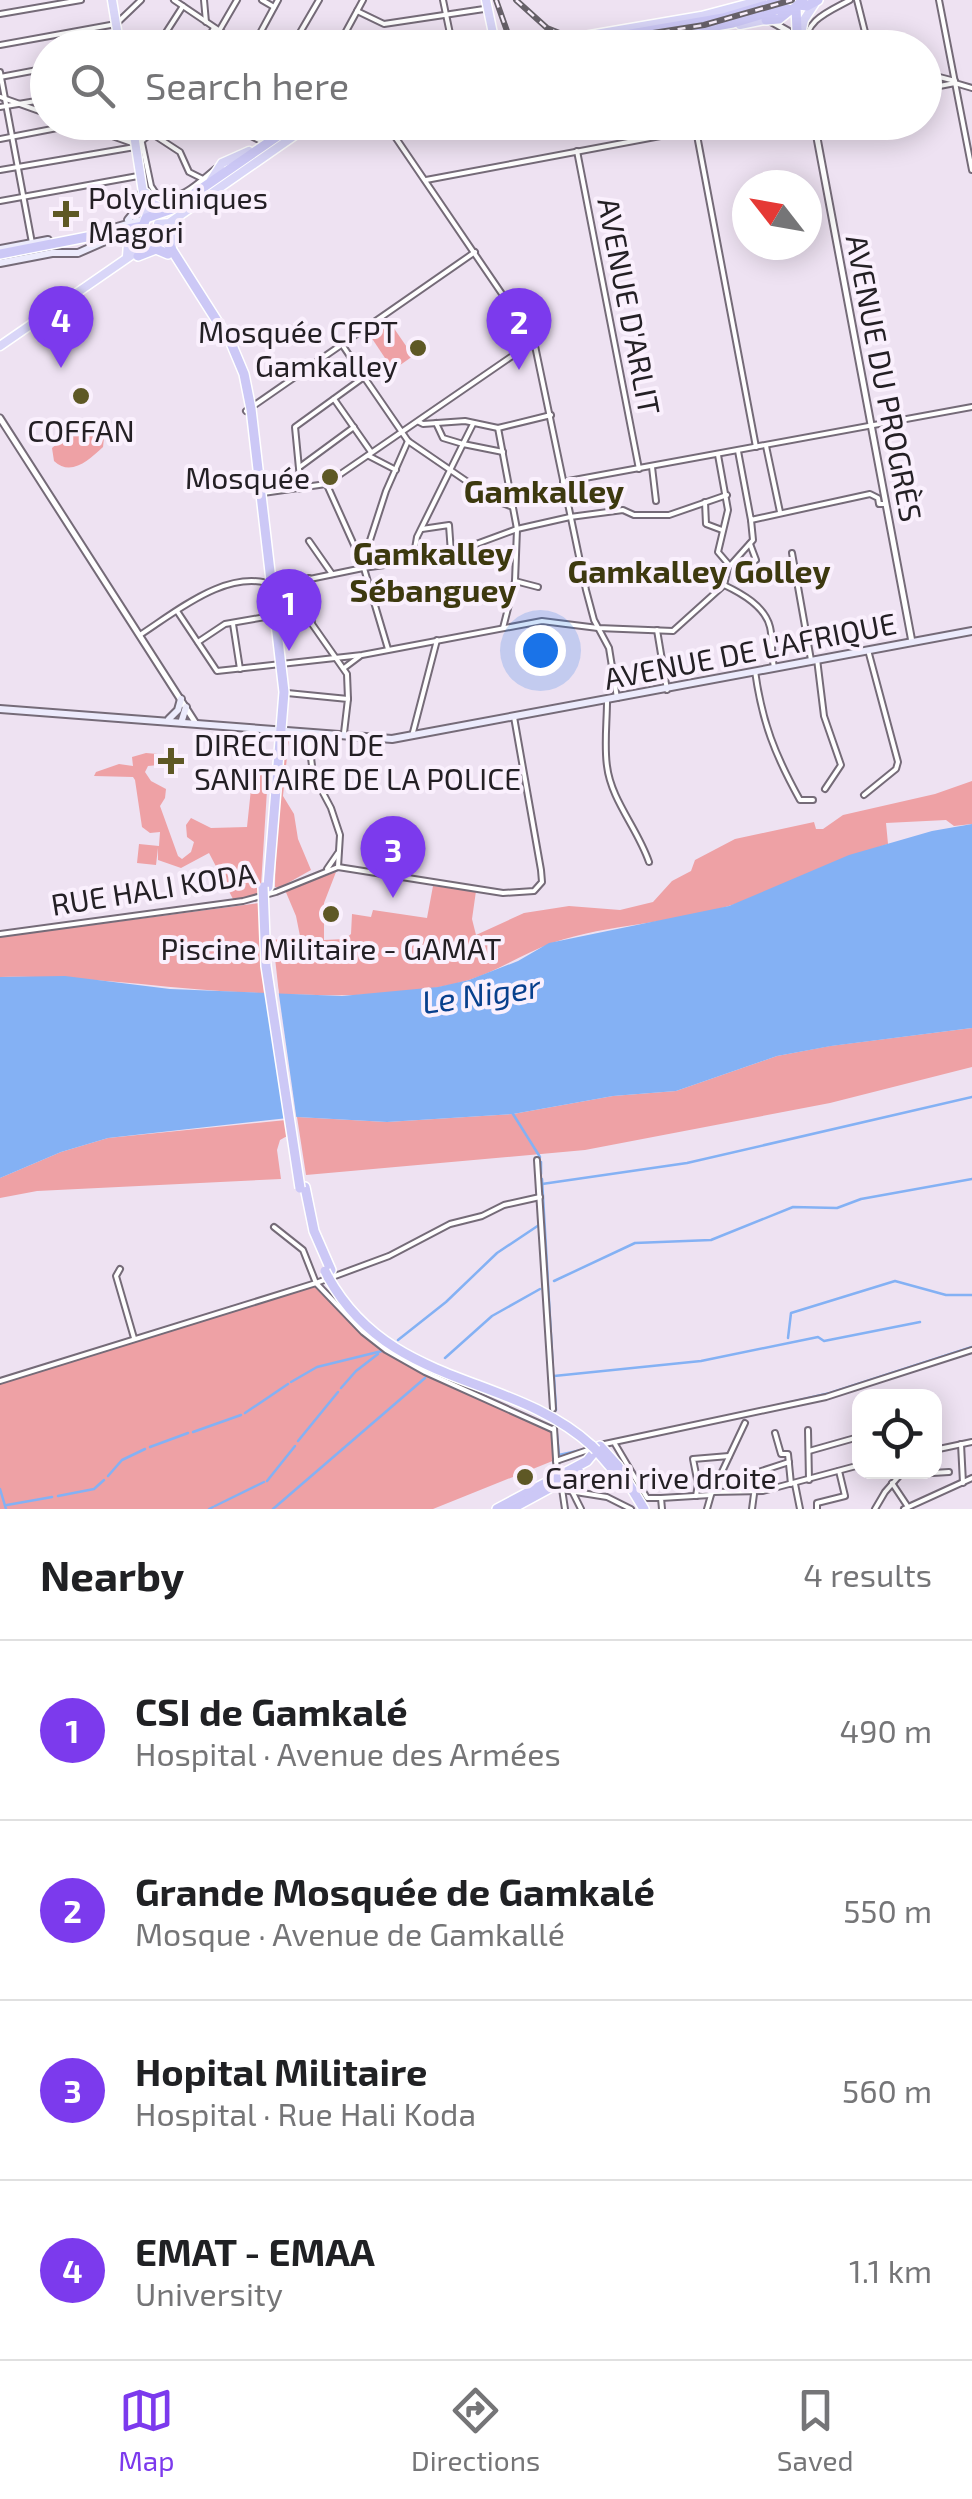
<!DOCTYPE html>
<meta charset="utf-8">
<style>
body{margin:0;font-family:"Exo 2",sans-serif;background:#f6f6f6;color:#202124}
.controls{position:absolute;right:30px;bottom:30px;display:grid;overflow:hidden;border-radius:20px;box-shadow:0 5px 25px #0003}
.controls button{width:90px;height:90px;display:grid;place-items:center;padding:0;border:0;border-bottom:2px solid #e0e0e0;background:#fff;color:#202124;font:50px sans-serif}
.compass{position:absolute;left:732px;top:170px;width:90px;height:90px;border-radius:50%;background:#fff;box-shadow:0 5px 25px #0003;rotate:301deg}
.you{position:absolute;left:540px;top:650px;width:35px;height:35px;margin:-25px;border:8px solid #fff;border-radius:50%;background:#1a73e8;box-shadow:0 0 0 15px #1a73e833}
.badge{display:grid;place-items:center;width:65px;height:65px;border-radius:50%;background:#7c3aed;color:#fff;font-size:32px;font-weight:700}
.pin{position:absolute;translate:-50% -82px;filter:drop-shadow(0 2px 5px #0008)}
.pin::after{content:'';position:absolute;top:52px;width:35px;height:30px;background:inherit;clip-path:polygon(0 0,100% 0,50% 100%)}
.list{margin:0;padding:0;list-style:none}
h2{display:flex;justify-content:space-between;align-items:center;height:130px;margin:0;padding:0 40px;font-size:42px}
h2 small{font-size:32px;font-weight:400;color:#757577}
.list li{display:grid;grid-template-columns:65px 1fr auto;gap:30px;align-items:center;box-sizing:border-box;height:180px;padding:0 40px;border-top:2px solid #e0e0e0}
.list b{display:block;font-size:38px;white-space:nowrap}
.list p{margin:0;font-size:32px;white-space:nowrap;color:#757577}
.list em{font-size:32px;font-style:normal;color:#757577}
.icon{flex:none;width:55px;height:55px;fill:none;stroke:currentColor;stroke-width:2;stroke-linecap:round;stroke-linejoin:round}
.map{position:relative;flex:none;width:972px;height:1509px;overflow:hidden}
.search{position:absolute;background:#fff;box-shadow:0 5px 25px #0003;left:30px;right:30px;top:30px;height:110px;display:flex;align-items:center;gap:25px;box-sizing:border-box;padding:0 35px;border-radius:55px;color:#757577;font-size:38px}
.sheet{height:850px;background:#fff}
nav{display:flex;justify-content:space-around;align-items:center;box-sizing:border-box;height:140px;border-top:2px solid #e0e0e0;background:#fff;font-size:28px;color:#757577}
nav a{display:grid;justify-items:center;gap:5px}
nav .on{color:#7c3aed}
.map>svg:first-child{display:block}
.green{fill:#eea1a5}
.water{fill:#84b1f4}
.pier{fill:#eee2f2}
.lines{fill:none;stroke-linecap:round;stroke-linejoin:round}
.stream{stroke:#84b1f4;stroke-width:2.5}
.minor-casing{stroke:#756b78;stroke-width:8}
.tertiary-casing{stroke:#756b78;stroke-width:9}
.secondary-casing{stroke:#756b78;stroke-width:10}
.primary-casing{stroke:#fff;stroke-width:11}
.trunk-casing{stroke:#fff;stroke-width:12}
.minor{stroke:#fff;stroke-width:4}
.tertiary{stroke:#fff;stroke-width:5}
.secondary{stroke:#ecebfc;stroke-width:6}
.primary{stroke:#d9d6f8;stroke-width:8}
.trunk{stroke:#ccc8f6;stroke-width:9}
.rail-casing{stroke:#676169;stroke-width:6}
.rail{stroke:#faf0fd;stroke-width:2.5;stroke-dasharray:8;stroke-linecap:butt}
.trunk-bridge-casing{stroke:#fff;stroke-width:12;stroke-linecap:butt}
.trunk-bridge{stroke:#ccc8f6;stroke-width:9}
.poi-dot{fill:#5e5825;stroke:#faf0fd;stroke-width:4}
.labels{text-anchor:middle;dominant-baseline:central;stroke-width:8;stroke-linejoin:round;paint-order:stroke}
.poi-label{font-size:30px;fill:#242025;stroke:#faf0fd;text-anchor:start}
.street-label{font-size:30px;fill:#242025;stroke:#faf0fd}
.neighbourhood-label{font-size:32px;font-weight:bold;fill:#3d390f;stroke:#faf0fd}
.water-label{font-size:32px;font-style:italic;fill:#08408d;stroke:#faf0fd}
</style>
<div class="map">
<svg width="972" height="1509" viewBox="0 0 972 1509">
<rect width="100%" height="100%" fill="#eee2f2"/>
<g class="green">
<polygon points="391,324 413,356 393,370 371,337"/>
<path d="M83 422 93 423 104 438 103 447C89 460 71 477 54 461L52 448Z"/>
<path d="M289 737 283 796 294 814 298 839 311 870 279 888 275 887C276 837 278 788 285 738Z"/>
<polygon points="146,753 158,754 159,765 148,766 145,772 151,781 166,789 165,798 160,806 178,856 182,859 191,852 194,842 187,837 186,825 191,818 211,828 247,827 253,770 268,774 261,886 257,894 238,901 233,899 209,853 181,868 158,860 158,848 156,865 137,863 139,844 159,846 160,832 150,833 142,827 135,780 133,777 94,776 96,772 119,764 133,766 132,757"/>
<path d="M972 781V824L954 826 946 820 886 823 888 844C834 860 785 889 732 905 674 924 610 923 552 943 524 953 498 971 469 980 407 998 342 996 279 994L273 940 300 936 296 916 285 890 336 872 324 903V940L345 939 351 934 352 914 371 917 373 910 427 918 433 886 476 891 472 919 476 935 524 913 569 906 620 910 653 902 672 881 691 871 695 860 735 839 814 822 816 829H823L843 815 935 794Z"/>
<path d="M259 903 264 993C176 991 88 974 0 977V937Z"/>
<polygon points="972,1028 972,1067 830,1103 585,1150 306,1175 297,1117 387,1122 513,1114 613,1096 676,1091 777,1056 830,1046"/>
<polygon points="286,1120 289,1135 280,1140 277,1150 281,1179 37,1191 0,1198 0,1178 61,1152 108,1138"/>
<polygon points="315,1286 387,1353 435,1379 545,1425 552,1432 555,1460 433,1509 0,1509 0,1384 177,1325"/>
</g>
<polygon class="water" points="972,824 972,1028 831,1046 777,1056 676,1091 613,1096 513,1114 387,1122 297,1117 108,1138 61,1152 0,1178 0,977 65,976 170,989 342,996 438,987 469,980 518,961 549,943 729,906 849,855 932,831"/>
<polygon class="pier" points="267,988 278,988 297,1122 288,1124"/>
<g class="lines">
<g class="stream">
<polyline points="513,1114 540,1157"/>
<polyline points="541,1162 541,1174"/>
<polyline points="542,1179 553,1370"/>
<polyline points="542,1184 687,1163 972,1097"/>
<polyline points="554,1281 635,1243 711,1240 793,1207 837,1208 861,1199 972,1179"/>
<polyline points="788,1338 791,1313 895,1281 946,1295 972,1295"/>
<polyline points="398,1340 446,1302 497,1253 539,1225"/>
<polyline points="445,1358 492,1316 540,1289"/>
<polyline points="554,1376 701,1361 818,1337 824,1341 920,1322"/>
<polyline points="554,1377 556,1410"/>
<polyline points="291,1382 317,1367 382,1351"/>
<polyline points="341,1388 356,1371 378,1354"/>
<polyline points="774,1406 830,1393 972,1347"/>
<polyline points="245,1413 288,1384"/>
<polyline points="556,1425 559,1455 586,1449"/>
<polyline points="193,1432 241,1415"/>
<polyline points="298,1441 338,1392"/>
<polyline points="150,1447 188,1433"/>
<polyline points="108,1476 122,1460 145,1449"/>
<polyline points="267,1481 295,1446"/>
<polyline points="0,1489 6,1509"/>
<polyline points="58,1496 94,1489 104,1480"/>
<polyline points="7,1505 52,1497"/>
<polyline points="215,1506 264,1482"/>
<polyline points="209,1509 213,1507"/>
<polyline points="273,1509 425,1378"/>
</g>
<g class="minor-casing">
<g id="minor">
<polyline points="174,0 245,48"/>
<polyline points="204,0 206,22"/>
<polyline points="262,0 274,7"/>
<polyline points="443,0 453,48"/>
<polyline points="857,0 869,48"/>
<polyline points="939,0 972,170"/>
<polyline points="357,11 384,24 484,9"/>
<polyline points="0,14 81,0"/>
<polyline points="219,31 237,0"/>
<polyline points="0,45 116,24 141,0"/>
<polyline points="156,48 183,6"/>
<polyline points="202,48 214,28"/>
<polyline points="252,48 278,0"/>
<polyline points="291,48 319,0"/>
<polyline points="337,48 363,0"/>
<path d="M805 48C804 20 828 12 850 0"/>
<polyline points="0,72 32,243"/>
<polyline points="924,73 955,81"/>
<polyline points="0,77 48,68"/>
<polyline points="924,89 955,83 972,88"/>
<polyline points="0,97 48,114"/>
<polyline points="0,107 48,99"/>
<polyline points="244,122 249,135 259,140"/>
<polyline points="385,122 534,341 586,590 594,620 609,648 617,698"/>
<polyline points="78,124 135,144"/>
<polyline points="132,127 149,135"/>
<polyline points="696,130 756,447"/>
<polyline points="151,133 158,122"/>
<polyline points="0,139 78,124"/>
<path d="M142 143 151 186 159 198C182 200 198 183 215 169"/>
<polyline points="577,151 639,469"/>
<polyline points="0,170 135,147 151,133 180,152 189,172 203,179"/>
<polyline points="426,180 735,122"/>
<polyline points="0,201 138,176"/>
<polyline points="364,377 408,441 494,500 513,507"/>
<polyline points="334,399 371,452"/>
<polyline points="246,411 475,252"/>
<polyline points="419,422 423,424 465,421 498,428 517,529 515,581 503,628"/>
<polyline points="436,423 443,438 463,444 473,424"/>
<polyline points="498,428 551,415"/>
<polyline points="766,446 780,512"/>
<polyline points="738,451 751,520 870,494 878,498 879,504 886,504"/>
<polyline points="718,455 728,510 718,552 730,566"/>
<polyline points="369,456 396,470"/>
<polyline points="301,466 354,427"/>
<polyline points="652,467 656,501"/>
<polyline points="563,482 972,407"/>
<polyline points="327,485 363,565 388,649"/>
<polyline points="301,489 295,427 364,377 343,346"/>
<polyline points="256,494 326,484 534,341"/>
<polyline points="512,500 564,487"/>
<polyline points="705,502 706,524 722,530"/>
<polyline points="422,529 449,525 451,553"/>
<polyline points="309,541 332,574"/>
<polyline points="750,544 756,560"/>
<polyline points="792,553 811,660"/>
<polyline points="413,560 417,537 463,444 503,452"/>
<polyline points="363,562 386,491 408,441"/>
<polyline points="309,578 312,624 347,674 348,699"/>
<polyline points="515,581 538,587"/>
<path d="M724 585C741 593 765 606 770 627 773 639 771 654 774 667"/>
<polyline points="177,611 217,671 362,655 542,621 598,628 673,631 724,585 728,568 753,540 751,520"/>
<polyline points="233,624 240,669"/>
<polyline points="657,630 667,690"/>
<path d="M140 635C177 611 230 566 276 586L363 568 441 557 517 529 570 517 623 510 634 515H669L727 495"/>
<polyline points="198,642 225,624 271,616"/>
<polyline points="817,659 824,716 841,765 825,789"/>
<polyline points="344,668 360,656"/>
<path d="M755 671C762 722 775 755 800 800H813"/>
<polyline points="287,693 348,699 344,733"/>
<path d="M607 701C607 722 604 745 607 766 611 800 638 829 649 862"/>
<polyline points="308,733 313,774 331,808 340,835 338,867"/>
<polyline points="412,736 437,640"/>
<polyline points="864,795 896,769 898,762 868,650"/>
<polyline points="327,869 338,853"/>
<polyline points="0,934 243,901 276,892 338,867 503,893 534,891 542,882 541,870 514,717"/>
<polyline points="537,1160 553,1409"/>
<polyline points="274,1227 303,1250 316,1283 363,1332 386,1350 425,1372 554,1430"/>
<polyline points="120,1269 116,1276 134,1338"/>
<polyline points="0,1381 316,1283 389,1256 450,1224 482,1216 504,1205 540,1197"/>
<polyline points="554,1428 557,1474"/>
<polyline points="808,1430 809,1480"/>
<polyline points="775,1433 781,1454 788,1454 791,1484"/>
<polyline points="615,1444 647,1498 661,1498"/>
<polyline points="961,1444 963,1483"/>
<polyline points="600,1445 826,1397 972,1350"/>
<polyline points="934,1450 972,1442"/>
<polyline points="809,1451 855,1438 860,1440"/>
<polyline points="556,1461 591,1449"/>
<polyline points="902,1472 900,1475 949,1472"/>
<polyline points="561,1482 565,1509"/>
<polyline points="892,1483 908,1507"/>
<polyline points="795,1484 800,1509"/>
<polyline points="748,1489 752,1474 789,1462"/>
<polyline points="563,1490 607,1497 631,1509"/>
<polyline points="572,1491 581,1509"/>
<polyline points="712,1492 763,1491 860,1465"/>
<polyline points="696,1496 698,1484 693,1459 729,1456"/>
<polyline points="662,1509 661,1498 710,1495"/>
<polyline points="707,1509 711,1495 745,1423"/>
<polyline points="752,1509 754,1494"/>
<polyline points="817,1509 817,1503 845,1496 839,1471"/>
<polyline points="875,1509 885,1492 900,1475"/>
<polyline points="904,1509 972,1478"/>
</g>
</g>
<g class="tertiary-casing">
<g id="tertiary">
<polyline points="772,22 788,31 799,47"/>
<polyline points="814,122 912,642"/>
<polyline points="0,418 195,722"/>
</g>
</g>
<g class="secondary-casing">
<g id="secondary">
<polyline points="128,220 137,209 142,192"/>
<polyline points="110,229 145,219"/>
<polyline points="0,249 48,240"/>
<polyline points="0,263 52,253 78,253 119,235"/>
<polyline points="0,709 392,739 972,631"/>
<polyline points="169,719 178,710 181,699"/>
<polyline points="182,720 186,707"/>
</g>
</g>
<g class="primary-casing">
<g id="primary">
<polyline points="112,0 120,48"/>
<polyline points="486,0 496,48"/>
<polyline points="740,25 770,19"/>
<polyline points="799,42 804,20 815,3"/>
<polyline points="514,48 701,16 762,0"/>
<polyline points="618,48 701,33"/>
<polyline points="132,122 147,218"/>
<polyline points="211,180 222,163 249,151"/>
<polyline points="146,193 153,204 168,209"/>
<polyline points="158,224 169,223 314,122"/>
<polyline points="116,237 128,244 127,256"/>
<polyline points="145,248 154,232"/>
<polyline points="172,249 171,235 177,220"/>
<polyline points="0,346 136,252 146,231"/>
</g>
</g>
<g class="trunk-casing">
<g id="trunk">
<polyline points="798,5 807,6 818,0"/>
<polyline points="796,8 797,30"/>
<polyline points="766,20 779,19 789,11"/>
<polyline points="550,48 723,18 780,1"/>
<polyline points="588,48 733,23 783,8 792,10 803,0"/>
<polyline points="158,228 231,343 244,374 251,409 284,692 268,887"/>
<polyline points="0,254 143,226 146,218 172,209 298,122"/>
<polyline points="138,256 156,249 168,254"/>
<polyline points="305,1187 314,1231 331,1270"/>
<path d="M328 1277C390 1389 511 1372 592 1446"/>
<polyline points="600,1446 618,1466 644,1509"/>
<polyline points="596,1450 620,1478"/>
<polyline points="497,1509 587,1461 596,1450"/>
<polyline points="511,1509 579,1472"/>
</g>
</g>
<use href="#minor" class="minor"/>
<use href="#tertiary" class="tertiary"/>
<use href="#secondary" class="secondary"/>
<use href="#primary" class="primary"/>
<use href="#trunk" class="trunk"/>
<g class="rail-casing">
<g id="rail">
<polyline points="496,0 507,31"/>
<polyline points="516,0 547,28 582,42 602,41 704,25 792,0"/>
</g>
</g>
<use href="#rail" class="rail"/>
<g class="trunk-bridge-casing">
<g id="trunk-bridge">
<polyline points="263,887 266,966 300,1188"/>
<polyline points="325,1271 328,1277"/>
<polyline points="592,1446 596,1450"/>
</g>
</g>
<use href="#trunk-bridge" class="trunk-bridge"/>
</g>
<g class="poi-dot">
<path d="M61 199h10v10h10v10h-10v10h-10v-10h-10v-10h10z"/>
<circle cx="418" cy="348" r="10"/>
<circle cx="81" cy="396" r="10"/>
<circle cx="330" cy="477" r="10"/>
<path d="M166 746h10v10h10v10h-10v10h-10v-10h-10v-10h10z"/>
<circle cx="331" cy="914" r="10"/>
<circle cx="525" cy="1477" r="10"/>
</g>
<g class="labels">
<g class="poi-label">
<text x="88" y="197">Polycliniques<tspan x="88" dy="34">Magori</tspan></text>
<text x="398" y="331" text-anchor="end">Mosquée CFPT<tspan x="398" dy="34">Gamkalley</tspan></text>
<text x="81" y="430" text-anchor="middle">COFFAN</text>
<text x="310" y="477" text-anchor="end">Mosquée</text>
<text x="194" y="744">DIRECTION DE<tspan x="194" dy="34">SANITAIRE DE LA POLICE</tspan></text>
<text x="331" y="948" text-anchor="middle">Piscine Militaire - GAMAT</text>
<text x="545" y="1477">Careni rive droite</text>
</g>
<g class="street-label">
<text transform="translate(630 306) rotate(79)">AVENUE D'ARLIT</text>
<text transform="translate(885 378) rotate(79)">AVENUE DU PROGRÈS</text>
<text transform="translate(750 650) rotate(-11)">AVENUE DE L'AFRIQUE</text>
<text transform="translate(153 888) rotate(-9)">RUE HALI KODA</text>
</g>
<g class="neighbourhood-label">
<text x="544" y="490">Gamkalley</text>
<text x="433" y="552">Gamkalley<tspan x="433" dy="37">Sébanguey</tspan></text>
<text x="699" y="570">Gamkalley Golley</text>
</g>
<g class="water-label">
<text transform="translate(481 993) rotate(-8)">Le Niger</text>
</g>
</g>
</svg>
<div class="controls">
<button><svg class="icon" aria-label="locate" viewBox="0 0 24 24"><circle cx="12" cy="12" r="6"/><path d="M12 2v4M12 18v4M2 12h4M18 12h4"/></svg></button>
</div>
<svg class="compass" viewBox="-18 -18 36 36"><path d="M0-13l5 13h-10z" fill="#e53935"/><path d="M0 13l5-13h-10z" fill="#757577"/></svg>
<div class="you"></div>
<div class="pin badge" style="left:289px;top:651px">1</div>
<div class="pin badge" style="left:519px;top:370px">2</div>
<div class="pin badge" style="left:393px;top:898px">3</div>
<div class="pin badge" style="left:61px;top:368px">4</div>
<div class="search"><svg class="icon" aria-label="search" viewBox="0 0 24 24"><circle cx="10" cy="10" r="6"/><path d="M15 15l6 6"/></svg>Search here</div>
</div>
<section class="sheet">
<h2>Nearby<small>4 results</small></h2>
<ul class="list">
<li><span class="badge">1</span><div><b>CSI de Gamkalé</b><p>Hospital · Avenue des Armées</p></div><em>490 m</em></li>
<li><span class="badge">2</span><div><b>Grande Mosquée de Gamkalé</b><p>Mosque · Avenue de Gamkallé</p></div><em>550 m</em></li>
<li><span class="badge">3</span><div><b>Hopital Militaire</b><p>Hospital · Rue Hali Koda</p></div><em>560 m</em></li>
<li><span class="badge">4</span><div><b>EMAT - EMAA</b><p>University</p></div><em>1.1 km</em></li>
</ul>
</section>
<nav>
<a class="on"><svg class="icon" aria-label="map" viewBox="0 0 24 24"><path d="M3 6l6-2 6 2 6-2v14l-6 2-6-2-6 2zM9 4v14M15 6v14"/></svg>Map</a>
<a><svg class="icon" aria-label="directions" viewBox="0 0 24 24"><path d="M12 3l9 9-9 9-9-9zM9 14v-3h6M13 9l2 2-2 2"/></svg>Directions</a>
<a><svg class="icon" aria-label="saved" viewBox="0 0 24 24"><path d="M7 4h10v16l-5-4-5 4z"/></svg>Saved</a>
</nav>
